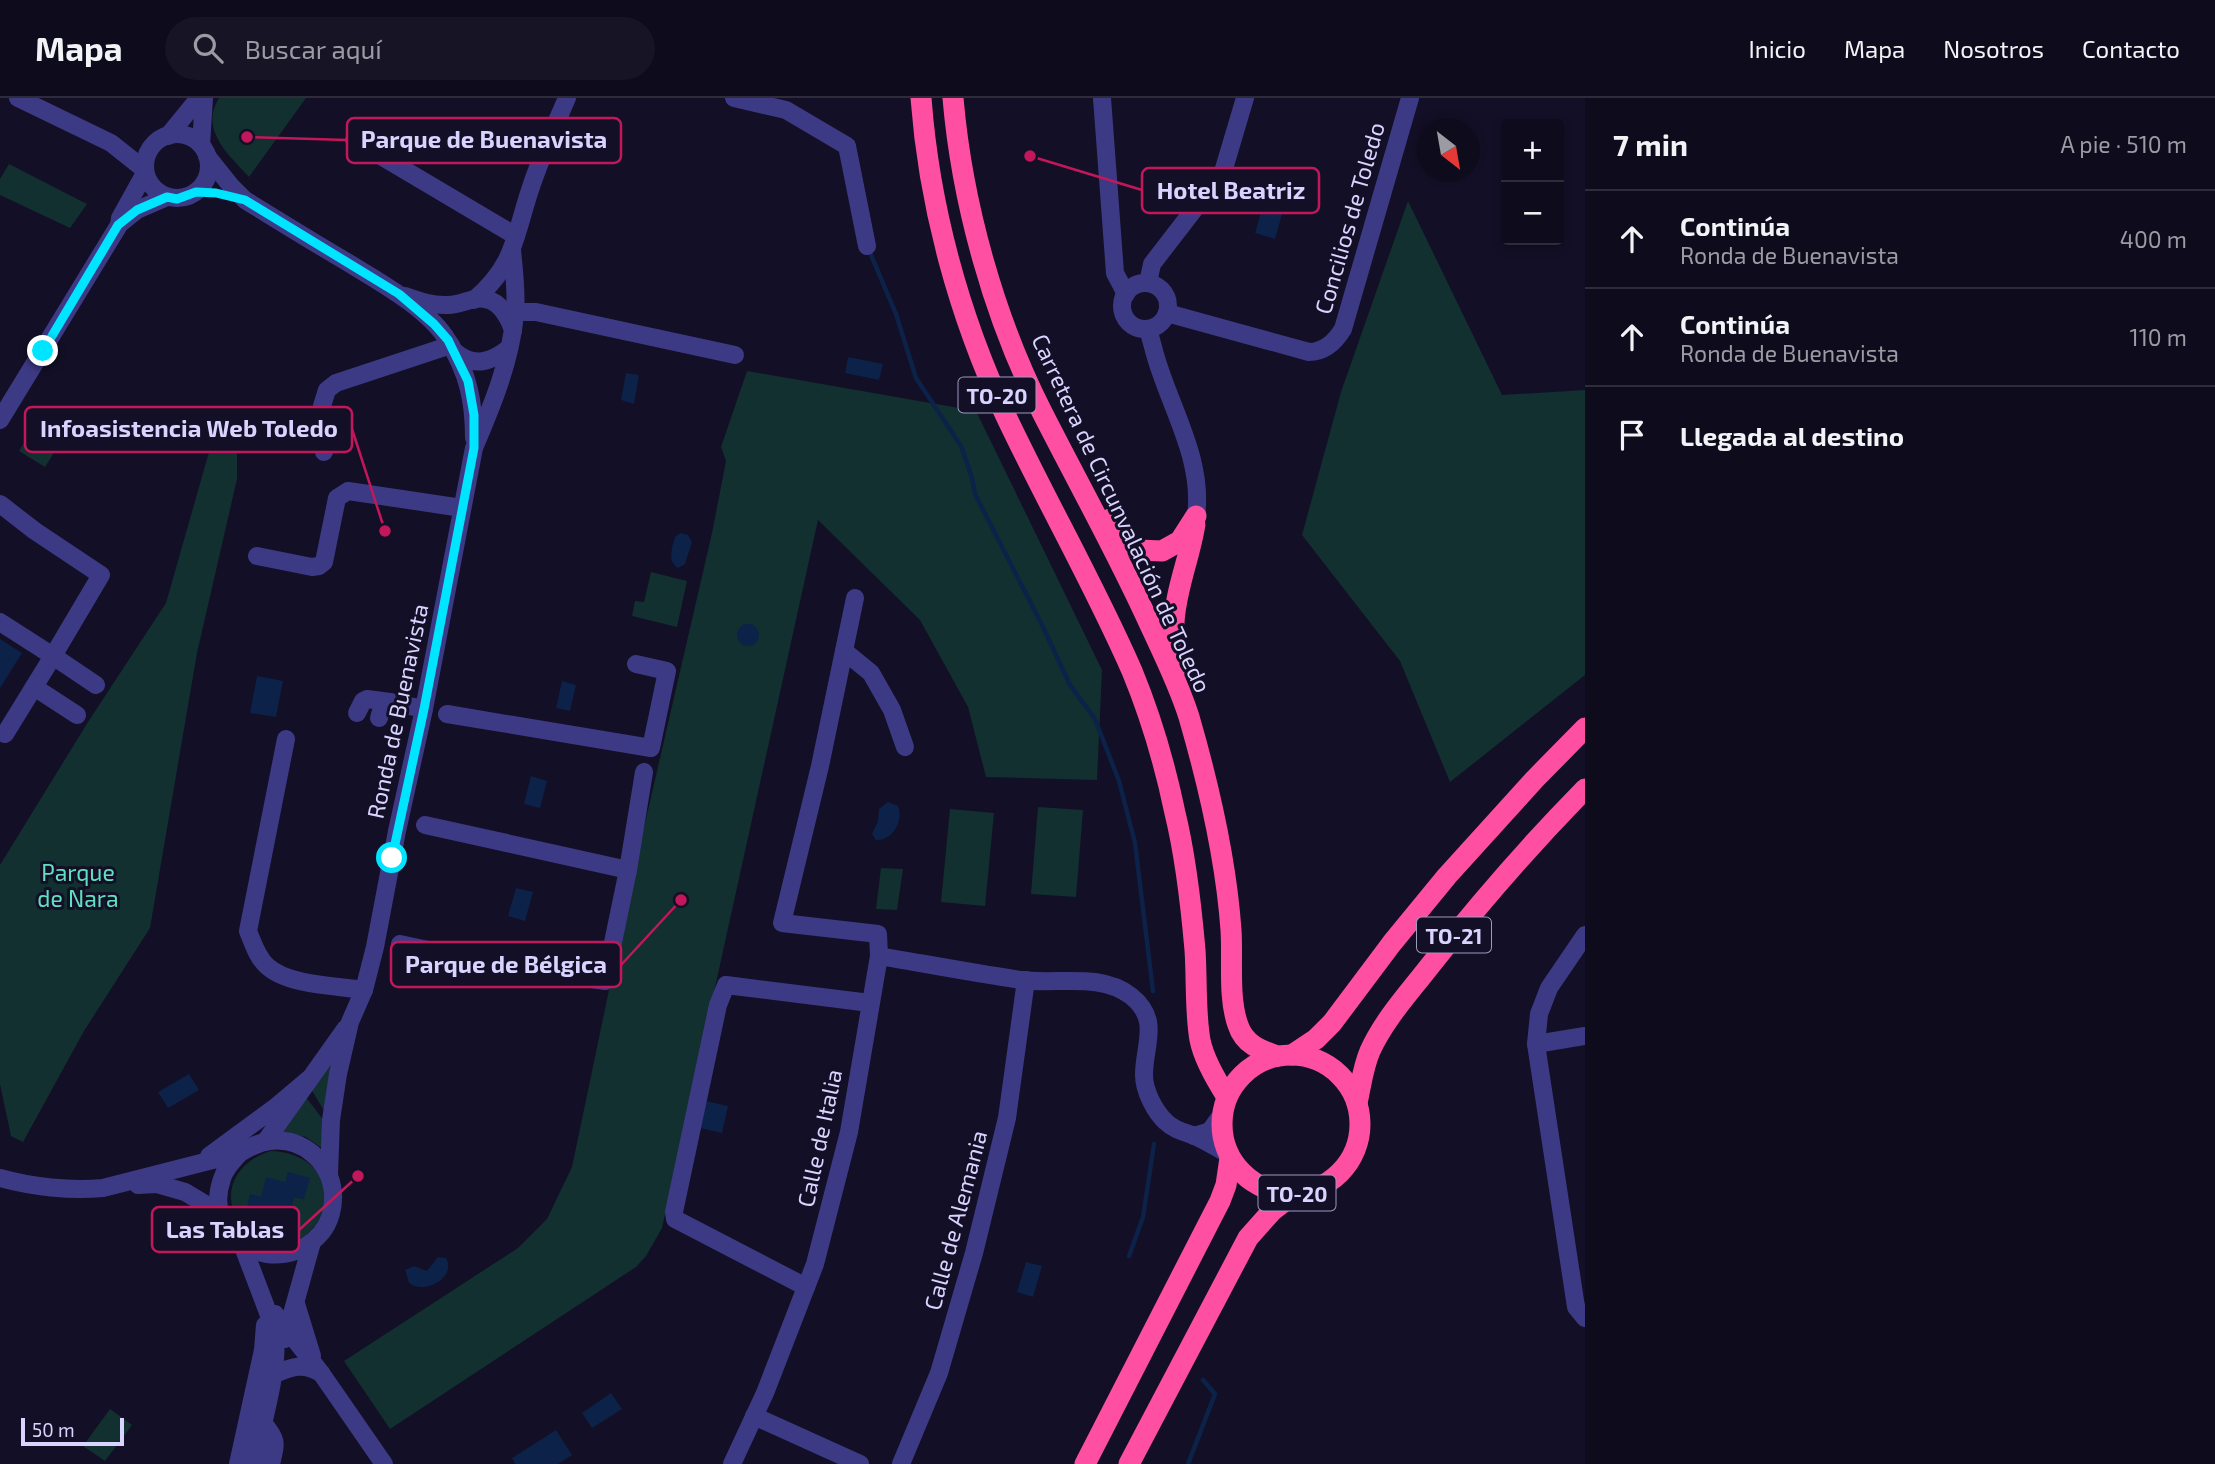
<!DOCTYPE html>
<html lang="es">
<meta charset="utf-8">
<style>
body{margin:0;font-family:"Exo 2",sans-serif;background:#171425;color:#f1f3f6}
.controls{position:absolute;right:21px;top:21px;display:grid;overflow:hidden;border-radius:7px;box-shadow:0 4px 10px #0003}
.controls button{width:63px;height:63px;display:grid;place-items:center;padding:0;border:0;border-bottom:2px solid #2e2b3b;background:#0e0b1c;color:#f1f3f6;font:35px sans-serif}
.compass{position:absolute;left:1417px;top:21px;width:63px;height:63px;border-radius:50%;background:#0e0b1c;box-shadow:0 4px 10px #0003;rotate:149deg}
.scale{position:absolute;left:21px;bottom:18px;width:103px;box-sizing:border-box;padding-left:7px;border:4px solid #d9d4ff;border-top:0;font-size:19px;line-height:24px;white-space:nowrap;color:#d9d4ff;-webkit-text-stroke:5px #130f26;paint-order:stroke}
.stop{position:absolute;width:21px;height:21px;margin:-16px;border:5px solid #00e5ff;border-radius:50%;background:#fff}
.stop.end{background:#00e5ff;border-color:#fff;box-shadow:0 2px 7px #0008}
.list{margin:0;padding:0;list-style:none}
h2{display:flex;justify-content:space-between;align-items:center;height:91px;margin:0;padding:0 28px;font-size:30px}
h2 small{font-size:23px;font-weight:400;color:#9b9ba3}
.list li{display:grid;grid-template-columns:46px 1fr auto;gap:21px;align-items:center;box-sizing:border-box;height:98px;padding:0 28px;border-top:2px solid #2e2b3b}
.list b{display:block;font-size:26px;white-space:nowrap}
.list p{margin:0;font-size:23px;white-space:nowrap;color:#9b9ba3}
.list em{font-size:23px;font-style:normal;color:#9b9ba3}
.icon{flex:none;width:38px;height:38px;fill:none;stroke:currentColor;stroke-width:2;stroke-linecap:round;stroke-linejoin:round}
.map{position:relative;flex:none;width:1585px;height:1366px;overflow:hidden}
header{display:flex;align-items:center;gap:42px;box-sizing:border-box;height:98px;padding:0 35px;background:#0e0b1c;border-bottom:2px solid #2e2b3b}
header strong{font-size:33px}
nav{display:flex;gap:38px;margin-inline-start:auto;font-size:24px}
.search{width:490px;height:63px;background:#171425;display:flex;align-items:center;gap:18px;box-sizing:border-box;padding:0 24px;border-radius:38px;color:#9b9ba3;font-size:26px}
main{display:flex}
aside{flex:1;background:#0e0b1c}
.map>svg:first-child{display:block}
.green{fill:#12302f;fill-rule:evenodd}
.water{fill:#0c2248}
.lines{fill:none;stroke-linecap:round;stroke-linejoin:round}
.stream{stroke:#0c2248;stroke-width:4.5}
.minor{stroke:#3d3a85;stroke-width:18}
.highway{stroke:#ff4fa3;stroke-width:21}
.route{stroke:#00e5ff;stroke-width:9}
.labels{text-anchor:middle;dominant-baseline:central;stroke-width:6;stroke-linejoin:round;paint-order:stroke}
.shield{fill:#130f26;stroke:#9e99be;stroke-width:2}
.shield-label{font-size:21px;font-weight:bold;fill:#d9d4ff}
.street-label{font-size:23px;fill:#d9d4ff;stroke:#130f26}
.park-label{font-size:23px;fill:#5fe0c0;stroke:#130f26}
.leader{fill:none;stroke:#c2185b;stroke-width:2.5}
.callout-dot{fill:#c2185b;stroke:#130f26;stroke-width:2.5}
.callout{fill:#130f26;stroke:#c2185b;stroke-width:2.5}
.callout-label{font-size:24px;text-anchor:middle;font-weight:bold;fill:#d9d4ff}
</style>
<header>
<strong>Mapa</strong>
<div class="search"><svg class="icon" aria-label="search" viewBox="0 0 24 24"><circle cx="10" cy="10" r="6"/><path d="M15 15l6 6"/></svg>Buscar aquí</div>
<nav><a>Inicio</a><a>Mapa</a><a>Nosotros</a><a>Contacto</a></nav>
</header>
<main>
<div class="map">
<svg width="1585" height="1366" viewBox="0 0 1585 1366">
<rect width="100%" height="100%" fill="#130f26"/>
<g class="green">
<path d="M219 0H306L249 79C229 57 199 32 219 0Z"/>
<polygon points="9,66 87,106 70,130 0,97 0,81"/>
<polygon points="1408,103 1502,297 1585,292 1585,577 1450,684 1400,563 1302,437 1341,294"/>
<polygon points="747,273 976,313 1102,572 1097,682 986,679 968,609 920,522 818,422 662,1130 646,1158 636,1169 390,1331 344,1263 518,1150 547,1121 572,1069 633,777 712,435 726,363 721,349"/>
<polygon points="41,318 67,334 45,369 19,353"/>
<polygon points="215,333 237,335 237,381 197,555 150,830 84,933 23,1044 11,1038 0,986 0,767 88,624 166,505"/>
<polygon points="651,474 687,483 677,529 632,518 635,503 644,504"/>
<polygon points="1038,709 1083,712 1076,799 1031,796"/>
<polygon points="950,711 994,715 985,808 941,804"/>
<polygon points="881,770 903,771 897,812 876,811"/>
<polygon points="333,964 326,1016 311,991"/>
<polygon points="305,998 325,1024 323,1051 306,1039 278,1033"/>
<path d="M270 1053C301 1053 331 1073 324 1109 321 1121 313 1132 303 1139 246 1175 192 1080 270 1053ZM289 1075 304 1101 294 1099 269 1114 267 1123 261 1099 286 1084Z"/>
<polygon points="110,1311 132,1327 105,1363 83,1348"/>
</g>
<g class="water">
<polygon points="1266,97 1286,102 1275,141 1255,135"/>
<polygon points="848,259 883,266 879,282 845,275"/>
<polygon points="626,275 639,277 634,306 621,302"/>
<path d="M680 435 688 437 692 444 685 466 678 470C667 463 672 450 675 439Z"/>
<circle cx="748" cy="537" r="11"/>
<polygon points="0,541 22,555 0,590"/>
<polygon points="257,578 283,583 276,619 250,615"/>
<polygon points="562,583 576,587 570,613 556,610"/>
<polygon points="531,678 547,683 540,710 524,706"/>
<path d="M888 704 898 708C904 722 893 743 876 742L872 736 878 723 879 711Z"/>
<polygon points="516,790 533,794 525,823 508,818"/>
<polygon points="189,976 199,992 168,1010 158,994"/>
<polygon points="706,1003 728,1008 722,1035 700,1030"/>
<polygon points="288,1074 310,1080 304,1101 294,1099 290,1119 269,1114 267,1124 245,1118 250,1096 261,1099 266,1079 285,1084"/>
<path d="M438 1159 446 1160C457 1180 424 1197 409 1185L405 1172 414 1168 427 1173Z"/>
<polygon points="1026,1164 1042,1168 1033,1199 1017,1194"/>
<polygon points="611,1295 622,1311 592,1330 582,1315"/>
<polygon points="556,1332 572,1357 558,1366 515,1366 512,1360"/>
</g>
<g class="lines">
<g class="stream">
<polyline points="869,152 896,216 916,280 961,348 972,380 975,396 1043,529 1070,587 1095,621 1119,683 1135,745 1153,893"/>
<polyline points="1129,1158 1143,1119 1154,1046"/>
<polyline points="1188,1366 1215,1296 1203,1282"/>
</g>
<g class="minor">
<polyline points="18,0 111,45 145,72"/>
<polyline points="734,0 786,12 847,48 867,148"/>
<polyline points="1102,0 1115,175 1126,196"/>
<circle cx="177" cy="68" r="32"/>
<polyline points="168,38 199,0"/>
<polyline points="354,42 516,138"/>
<polyline points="201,47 204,0"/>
<path d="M207 58 231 88 245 102C279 123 313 144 347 164 378 183 429 211 448 243 468 274 474 304 474 340"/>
<polyline points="122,124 137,112 167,99"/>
<polyline points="1148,185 1152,166 1223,74 1245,0"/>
<circle cx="1145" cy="208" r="23"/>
<path d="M405 198C419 203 433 208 448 207 457 207 466 203 475 201 496 197 507 215 513 232"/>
<path d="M474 202C515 167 514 140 530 92 540 61 554 30 567 0"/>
<polyline points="524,214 536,214 735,257"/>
<path d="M1167 215 1309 254C1325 254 1335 244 1343 231L1410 0"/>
<path d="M1148 231C1152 244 1155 259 1160 272 1176 320 1203 366 1196 418"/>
<path d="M455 254C474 270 491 264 509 250"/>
<polyline points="0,322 119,127 120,120 145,75"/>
<polyline points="324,354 322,308 327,292 336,285 451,247"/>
<polyline points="0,406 35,433 101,477 53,558 96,587"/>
<polyline points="257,458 312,469 319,468 324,464 337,400 348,393 462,410"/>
<polyline points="855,500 820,668 782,825 878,836 879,858"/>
<polyline points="0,524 53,558 5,636"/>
<polyline points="844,553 871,575 892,612 905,649"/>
<polyline points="34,589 77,617"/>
<polyline points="357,615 363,603 367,601 390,604"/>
<polyline points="447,616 651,650 667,573 636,566"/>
<polyline points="379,620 382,610 390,604 424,611"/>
<path d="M286 641 248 833C253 845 257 859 267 868 287 887 336 888 364 892"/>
<polyline points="425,727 628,772 644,674"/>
<polyline points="1585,837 1549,890 1539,916 1536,946 1576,1209 1585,1220"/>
<polyline points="400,846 498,867 605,883 628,772"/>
<polyline points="1536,946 1585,938"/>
<polyline points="1194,1038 1210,1033 1222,1016"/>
<polyline points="265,1044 346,930"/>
<polyline points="209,1058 277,1008 309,981"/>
<path d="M329 1076 331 1022 338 976 350 924 364 892 375 849 397 733 424 611 474 350C492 308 511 262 515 216 517 195 514 173 512 152"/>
<path d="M0 1080C32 1089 70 1093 103 1090L240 1055C250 1049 259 1044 270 1043 302 1039 330 1063 333 1095 334 1109 330 1124 321 1135 279 1184 200 1142 222 1081 225 1070 233 1063 240 1055"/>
<polyline points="138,1087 157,1086 185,1094 220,1115"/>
<path d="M242 1146 275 1233C279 1277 262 1323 254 1366"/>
<polyline points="806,1189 675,1121 674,1114 718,907 726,887 870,905"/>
<polyline points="296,1206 312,1258"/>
<polyline points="275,1216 321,1275 384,1366"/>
<polyline points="285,1241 312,1144"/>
<path d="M272 1277C292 1269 302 1264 321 1275"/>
<polyline points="754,1318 860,1366"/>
<path d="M263 1325C278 1342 276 1345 271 1366"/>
<polyline points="238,1366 263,1252 265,1227"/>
<path d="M732 1366 765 1295 815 1166 849 1034 879 858C926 866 974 875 1021 882 1057 887 1100 874 1131 898 1161 922 1144 946 1144 977 1144 993 1155 1014 1166 1024 1174 1032 1184 1034 1195 1038 1206 1043 1217 1050 1228 1056"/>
<polyline points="901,1366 939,1275 974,1155 1007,1020 1026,882"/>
</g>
<g class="highway">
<path d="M921 0C929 108 959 218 1005 316 1046 403 1094 486 1132 573 1151 619 1165 667 1175 715 1186 760 1191 806 1195 852 1197 881 1195 914 1200 942 1204 962 1216 982 1227 999"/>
<path d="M953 0C962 105 994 220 1042 314 1078 385 1117 454 1150 527 1164 557 1179 587 1189 619 1209 688 1226 761 1231 832 1233 861 1228 900 1238 927 1244 946 1260 952 1277 958"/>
<polyline points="1110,421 1126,444 1138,452 1162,453 1180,443 1196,418"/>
<path d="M1178 573C1177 557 1173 540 1174 524 1176 490 1190 459 1195 426"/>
<circle cx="1291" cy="1026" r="69"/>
<polyline points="1292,957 1316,941 1332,925 1392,845 1447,778 1534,682 1585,630"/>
<path d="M1357 1005C1361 987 1363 969 1370 953 1384 922 1408 896 1429 869 1478 807 1530 747 1585 691"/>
<polyline points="1085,1366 1220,1103 1226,1087 1230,1060"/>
<polyline points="1129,1366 1248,1140 1272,1113 1294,1096"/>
</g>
</g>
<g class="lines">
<polyline class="route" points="43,253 118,127 137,112 167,99 177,101 196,94 216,95 245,102 399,196 434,226 448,242 468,283 474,317 474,350 424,611 392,760"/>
</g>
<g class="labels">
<g class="shield">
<rect x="958.5" y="279.5" width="77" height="35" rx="5"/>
<rect x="1417" y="819.5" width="74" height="35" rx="5"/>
<rect x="1258.5" y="1077.5" width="77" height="35" rx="5"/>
</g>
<g class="shield-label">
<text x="997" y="297">TO-20</text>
<text x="1454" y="837">TO-21</text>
<text x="1297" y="1095">TO-20</text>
</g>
<g class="street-label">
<text transform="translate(1349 120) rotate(-74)">Concilios de Toledo</text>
<text transform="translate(1122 415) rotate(65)">Carretera de Circunvalación de Toledo</text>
<text transform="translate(397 613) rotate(-78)">Ronda de Buenavista</text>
<text transform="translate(819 1040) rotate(-78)">Calle de Italia</text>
<text transform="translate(955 1122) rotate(-75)">Calle de Alemania</text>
</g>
<g class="park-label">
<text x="78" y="774">Parque<tspan x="78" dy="26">de Nara</tspan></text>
</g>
</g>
<path class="leader" d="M247 39L347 42M1030 58L1142 92M385 433L352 331M681 802L621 867M358 1078L299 1132"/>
<g class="callout-dot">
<circle cx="247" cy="39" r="7"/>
<circle cx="1030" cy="58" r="7"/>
<circle cx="385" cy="433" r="7"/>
<circle cx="681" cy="802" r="7"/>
<circle cx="358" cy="1078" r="7"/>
</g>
<g class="callout">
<rect x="347" y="20" width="274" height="45" rx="7"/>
<rect x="1142" y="70" width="177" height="45" rx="7"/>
<rect x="25" y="309" width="327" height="45" rx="7"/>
<rect x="391" y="844" width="230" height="45" rx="7"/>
<rect x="152" y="1109" width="147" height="45" rx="7"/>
</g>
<g class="callout-label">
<text x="484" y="50">Parque de Buenavista</text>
<text x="1231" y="101">Hotel Beatriz</text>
<text x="189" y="339">Infoasistencia Web Toledo</text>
<text x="506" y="875">Parque de Bélgica</text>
<text x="225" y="1140">Las Tablas</text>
</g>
</svg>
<div class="controls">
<button>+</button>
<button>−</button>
</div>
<svg class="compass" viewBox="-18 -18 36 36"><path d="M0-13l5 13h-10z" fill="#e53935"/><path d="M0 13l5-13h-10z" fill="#9b9ba3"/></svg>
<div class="scale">50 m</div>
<div class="stop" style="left:392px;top:760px"></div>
<div class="stop end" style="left:43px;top:253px"></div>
</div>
<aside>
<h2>7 min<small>A pie · 510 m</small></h2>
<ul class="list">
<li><svg class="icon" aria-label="ahead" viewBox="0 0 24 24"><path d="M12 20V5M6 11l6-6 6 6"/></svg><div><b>Continúa</b><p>Ronda de Buenavista</p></div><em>400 m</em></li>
<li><svg class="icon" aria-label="ahead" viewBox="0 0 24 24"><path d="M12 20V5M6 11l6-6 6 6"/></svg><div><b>Continúa</b><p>Ronda de Buenavista</p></div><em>110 m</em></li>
<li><svg class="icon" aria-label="arrive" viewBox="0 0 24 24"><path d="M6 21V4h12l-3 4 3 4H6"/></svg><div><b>Llegada al destino</b></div></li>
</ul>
</aside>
</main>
